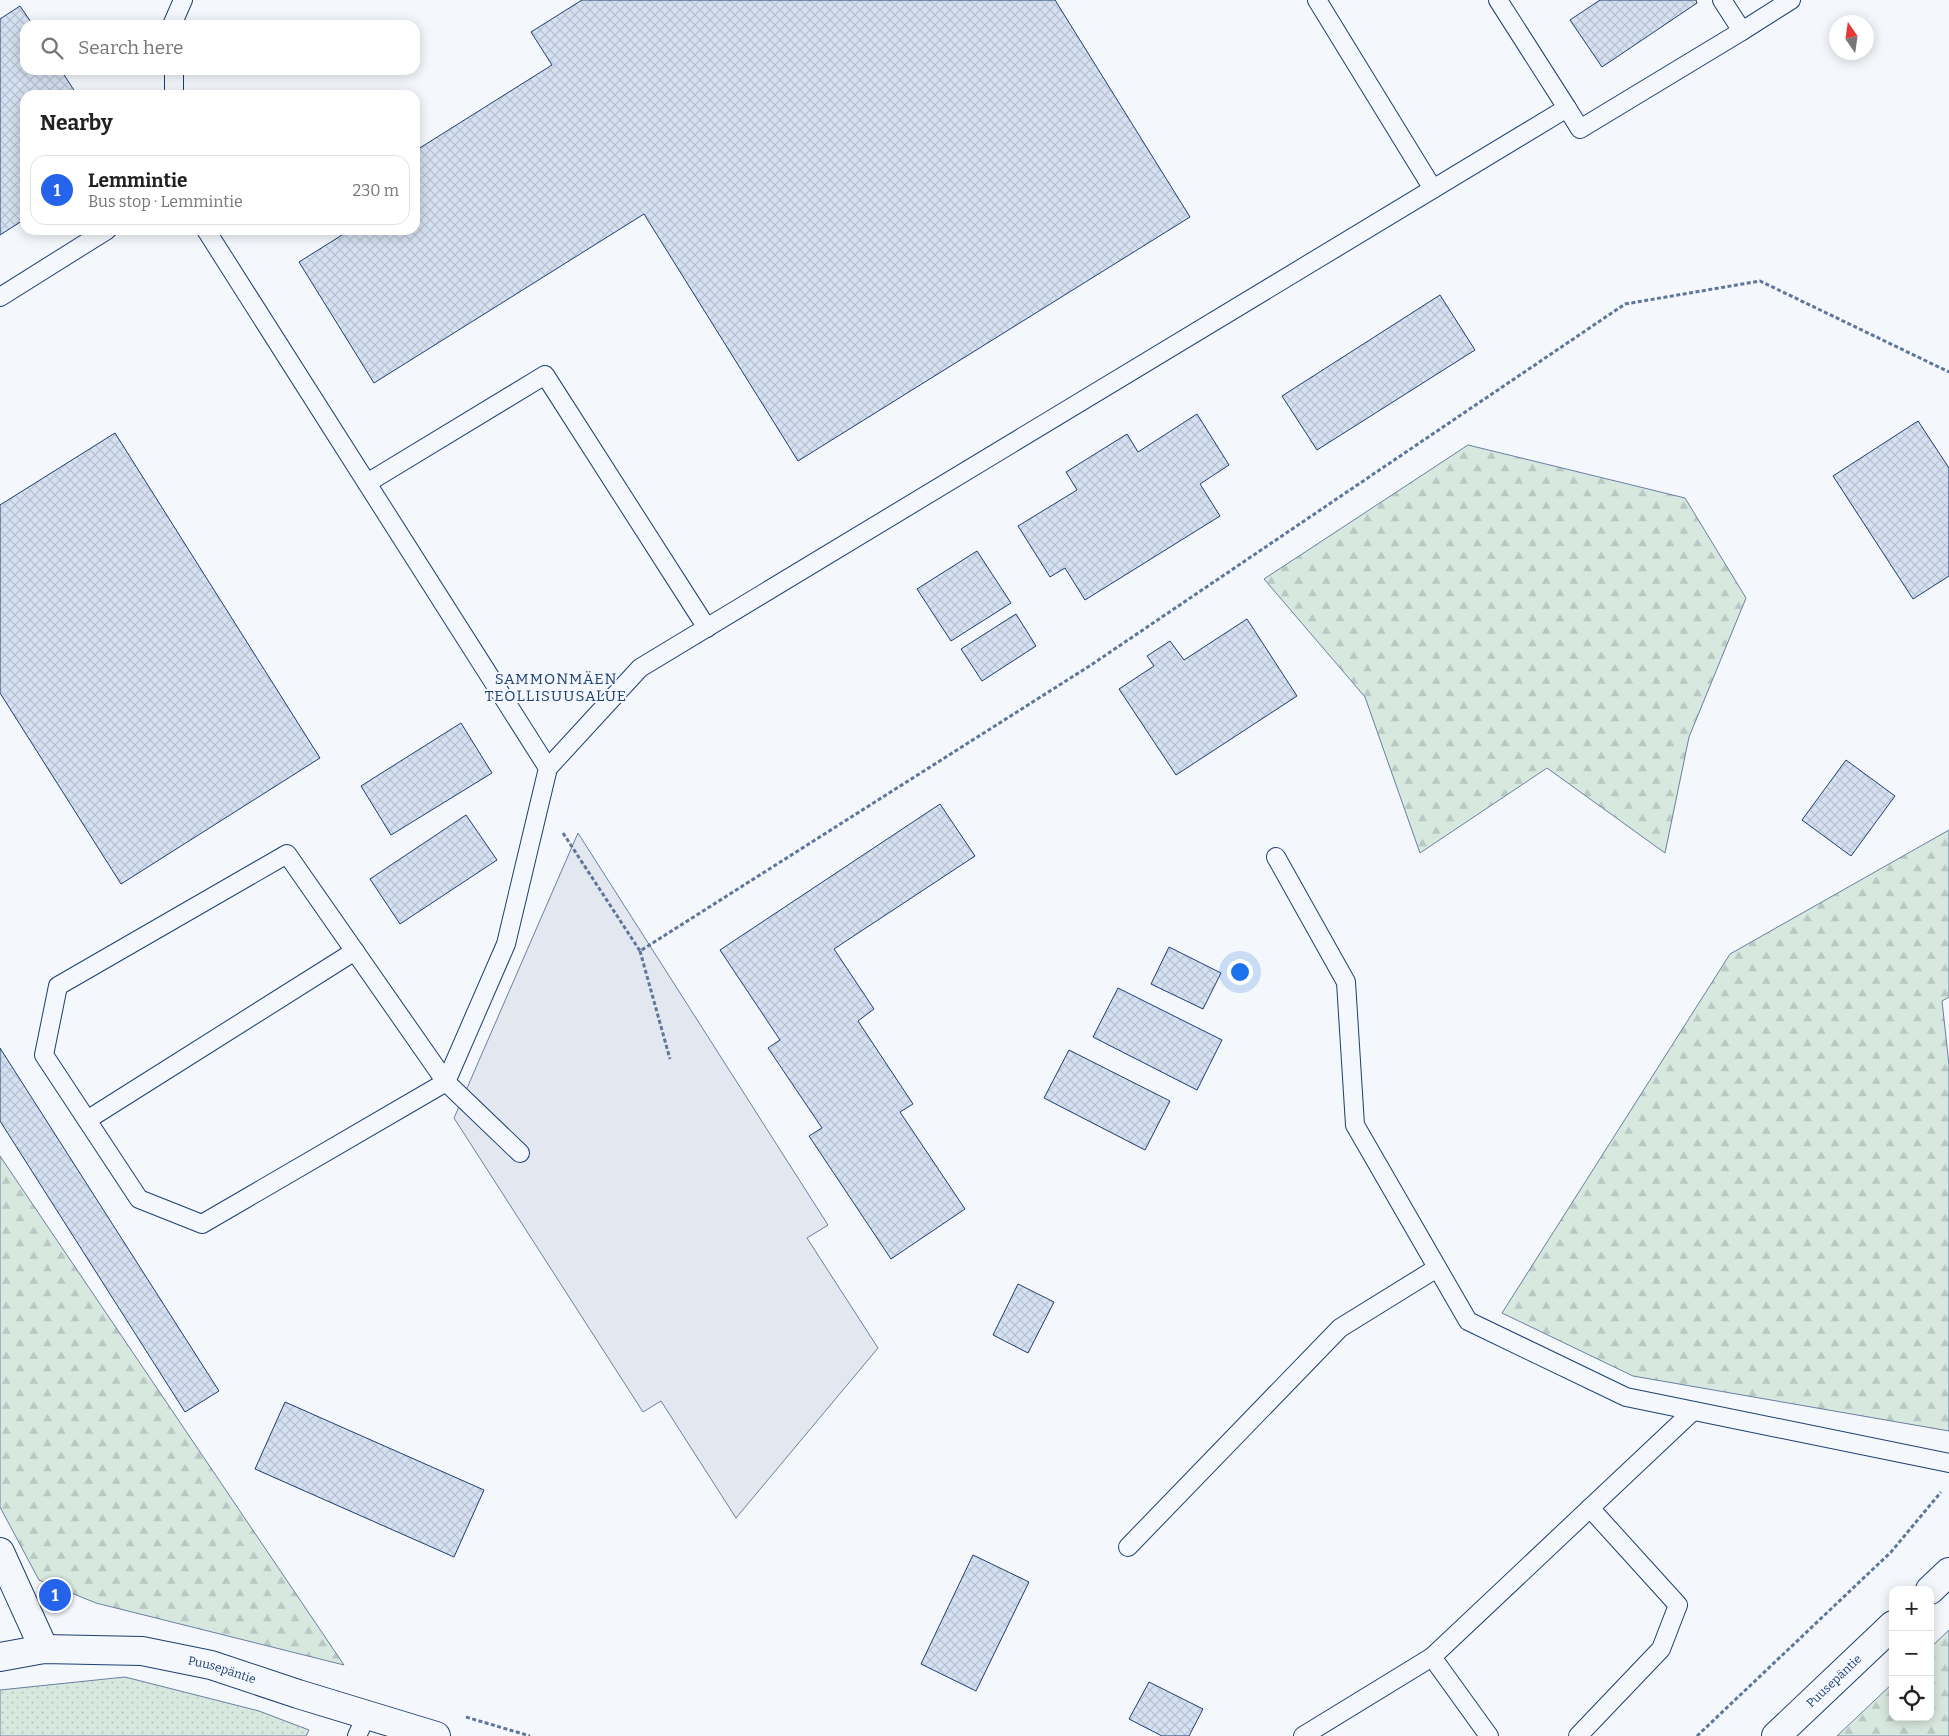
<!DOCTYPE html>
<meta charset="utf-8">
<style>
body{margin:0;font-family:Bitter,serif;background:#f6f6f6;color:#222}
.controls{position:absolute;right:15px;bottom:15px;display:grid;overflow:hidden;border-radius:10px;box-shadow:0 2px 12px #0003}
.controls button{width:45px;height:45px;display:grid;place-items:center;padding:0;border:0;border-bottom:1px solid #e0e0e0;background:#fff;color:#222;font:25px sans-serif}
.compass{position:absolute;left:1829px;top:15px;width:45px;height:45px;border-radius:50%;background:#fff;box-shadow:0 2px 12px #0003;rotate:347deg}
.you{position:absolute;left:1239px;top:971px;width:18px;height:18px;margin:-12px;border:4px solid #fff;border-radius:50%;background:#1a73e8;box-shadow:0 0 0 8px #1a73e833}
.badge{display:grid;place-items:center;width:32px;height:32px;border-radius:50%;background:#2563eb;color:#fff;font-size:16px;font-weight:700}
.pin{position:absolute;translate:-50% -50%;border:2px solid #fff;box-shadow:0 1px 5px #0006}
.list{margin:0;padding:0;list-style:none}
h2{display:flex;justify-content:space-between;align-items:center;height:65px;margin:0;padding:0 20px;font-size:21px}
h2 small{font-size:16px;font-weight:400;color:#767676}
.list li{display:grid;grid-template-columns:32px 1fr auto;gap:15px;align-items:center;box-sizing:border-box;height:70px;margin:0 10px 10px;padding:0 10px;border:1px solid #e0e0e0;border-radius:15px}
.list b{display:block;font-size:19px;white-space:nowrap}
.list p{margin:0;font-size:16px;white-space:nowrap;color:#767676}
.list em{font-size:16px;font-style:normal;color:#767676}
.icon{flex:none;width:28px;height:28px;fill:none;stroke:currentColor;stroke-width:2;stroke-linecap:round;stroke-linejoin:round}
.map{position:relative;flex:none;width:1949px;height:1736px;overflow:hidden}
.search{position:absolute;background:#fff;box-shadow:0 2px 12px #0003;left:20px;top:20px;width:400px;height:55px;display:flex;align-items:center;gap:12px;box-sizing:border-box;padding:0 18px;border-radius:15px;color:#767676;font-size:19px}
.panel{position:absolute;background:#fff;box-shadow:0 2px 12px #0003;left:20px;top:90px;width:400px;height:145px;border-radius:15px}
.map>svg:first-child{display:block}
.grass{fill:url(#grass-dots);stroke:#687fa3}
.forest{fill:url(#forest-firs);stroke:#687fa3}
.parking{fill:#e3e8f0;stroke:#687fa3}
.building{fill:url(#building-cross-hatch);stroke:#1d3f73}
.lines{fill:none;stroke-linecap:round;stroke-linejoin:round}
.service-casing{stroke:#1d3f73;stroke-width:20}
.minor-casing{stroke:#1d3f73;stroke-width:30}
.path{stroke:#5e769c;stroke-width:3;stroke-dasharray:4 2.5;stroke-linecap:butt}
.service{stroke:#f4f7fb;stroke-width:18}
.minor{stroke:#f4f7fb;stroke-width:28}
.labels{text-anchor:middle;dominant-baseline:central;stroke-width:4;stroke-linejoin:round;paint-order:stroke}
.street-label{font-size:12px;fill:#1d3f73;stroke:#f4f7fb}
.quarter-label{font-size:15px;letter-spacing:1px;fill:#1d3f73;stroke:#f4f7fb}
</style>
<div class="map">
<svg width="1949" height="1736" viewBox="0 0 1949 1736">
<defs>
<pattern id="grass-dots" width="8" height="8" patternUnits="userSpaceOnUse" patternTransform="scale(1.25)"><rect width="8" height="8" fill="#d7e8df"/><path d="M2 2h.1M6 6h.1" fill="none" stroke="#b8c8c3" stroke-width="1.8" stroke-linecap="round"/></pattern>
<pattern id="forest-firs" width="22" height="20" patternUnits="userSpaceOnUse" patternTransform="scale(1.25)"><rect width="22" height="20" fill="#d7e8df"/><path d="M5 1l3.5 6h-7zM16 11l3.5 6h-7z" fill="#b8c8c3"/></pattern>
<pattern id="building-cross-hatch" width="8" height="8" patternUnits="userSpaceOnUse" patternTransform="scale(1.25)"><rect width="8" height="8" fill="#d5e0f0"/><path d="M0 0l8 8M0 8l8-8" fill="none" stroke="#b6c1d1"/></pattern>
</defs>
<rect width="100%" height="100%" fill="#f4f7fb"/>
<polygon class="grass" points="125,1677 259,1711 309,1730 306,1736 0,1736 0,1690"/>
<g class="forest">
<polygon points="1468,445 1685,498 1746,598 1689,737 1665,853 1547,768 1420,853 1365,697 1264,579"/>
<polygon points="1949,830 1949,997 1942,1001 1949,1065 1949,1431 1633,1376 1502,1313 1730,954"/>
<polygon points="0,1156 344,1665 96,1603 39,1580 0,1507"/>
<polygon points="1949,1630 1949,1736 1837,1736 1893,1683 1893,1717 1930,1717 1930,1648"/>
</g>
<polygon class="parking" points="578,833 828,1225 807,1238 878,1348 736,1518 661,1401 643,1412 454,1118"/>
<g class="building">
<polygon points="582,0 1055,0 1190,217 798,461 644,214 374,383 299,262 350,230 415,230 415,189 418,187 415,182 415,151 552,65 531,32"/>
<polygon points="1600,0 1696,0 1697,3 1602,67 1570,20"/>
<polygon points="20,6 33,25 25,25 25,70 61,70 77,95 25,95 25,219 0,235 0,19"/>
<polygon points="1440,295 1475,350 1317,450 1282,396"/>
<polygon points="1197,414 1229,465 1200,484 1220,516 1085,600 1065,568 1050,577 1018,526 1077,490 1066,472 1127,434 1138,452"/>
<polygon points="1918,421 1949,468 1949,576 1913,599 1833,476"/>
<polygon points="115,433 320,758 121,884 0,693 0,505"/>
<polygon points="977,551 1011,603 951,641 917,589"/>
<polygon points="1016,614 1036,646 982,681 961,649"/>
<polygon points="1247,619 1297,696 1176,775 1119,689 1154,666 1147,656 1170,641 1184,660"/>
<polygon points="461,723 492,773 391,835 361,786"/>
<polygon points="1846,760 1895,796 1851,856 1802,820"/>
<polygon points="940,804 975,856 834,949 874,1009 858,1021 913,1104 900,1112 965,1209 891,1259 809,1136 822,1128 768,1048 780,1040 720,950"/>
<polygon points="466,815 497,860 400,924 370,879"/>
<polygon points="1169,947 1221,973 1203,1009 1151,984"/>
<polygon points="1118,988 1222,1040 1197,1090 1093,1037"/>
<polygon points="0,1048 219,1391 185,1412 0,1121"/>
<polygon points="1069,1050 1170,1101 1145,1150 1044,1098"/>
<polygon points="1018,1284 1054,1302 1028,1353 993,1335"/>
<polygon points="285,1402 484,1490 454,1557 255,1469"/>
<polygon points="973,1555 1029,1582 976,1691 921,1664"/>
<polygon points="1149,1682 1203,1709 1189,1736 1162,1736 1129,1719"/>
</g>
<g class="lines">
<g class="service-casing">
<g id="service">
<polyline points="1317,0 1433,189"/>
<polyline points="1722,0 1742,31 1791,0"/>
<polyline points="172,25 183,0"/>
<polyline points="174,70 174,95"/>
<polyline points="1567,108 1580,129 1742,31"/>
<polyline points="206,230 548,768"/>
<polyline points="0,297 107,230"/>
<polyline points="367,483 545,375 707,628"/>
<polygon points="287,854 446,1082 202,1224 139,1199 44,1055 58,986"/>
<polyline points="1276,857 1346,982 1355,1125 1468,1321 1626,1397 1949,1463"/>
<polyline points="87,1120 355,951"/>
<polyline points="520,1153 446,1082 506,944 548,768 640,668 1567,108 1498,0"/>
<polyline points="1128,1547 1340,1328 1437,1268"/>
<polyline points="1432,1657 1489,1736"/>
<polyline points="357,1736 367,1714"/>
<polyline points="1303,1736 1432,1657 1693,1411"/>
<polyline points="1578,1736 1661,1649 1678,1605 1590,1508"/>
</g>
</g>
<g class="minor-casing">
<g id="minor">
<polyline points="0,1552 44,1649"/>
<polyline points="1930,1590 1949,1572"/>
<path id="s1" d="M0 1657 44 1649 142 1651 211 1665 298 1694 436 1736"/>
<path id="s2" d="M1776 1736 1893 1625"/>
</g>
</g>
<g class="path">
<polyline points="563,833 640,951 1091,665 1625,304 1760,281 1949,372"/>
<polyline points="640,951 670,1059"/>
<polyline points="466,1717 530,1736"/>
<polyline points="1697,1736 1891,1552 1941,1492"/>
</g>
<use href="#service" class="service"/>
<use href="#minor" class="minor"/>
</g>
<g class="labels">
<g class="street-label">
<text stroke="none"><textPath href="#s1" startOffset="225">Puusepäntie</textPath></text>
<text stroke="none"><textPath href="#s2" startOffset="80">Puusepäntie</textPath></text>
</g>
<g class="quarter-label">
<text x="556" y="679">SAMMONMÄEN<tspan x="556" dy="17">TEOLLISUUSALUE</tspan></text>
</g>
</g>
</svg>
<div class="controls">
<button>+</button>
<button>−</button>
<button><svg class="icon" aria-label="locate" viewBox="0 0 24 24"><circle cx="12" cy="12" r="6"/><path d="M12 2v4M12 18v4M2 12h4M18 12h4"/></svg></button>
</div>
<svg class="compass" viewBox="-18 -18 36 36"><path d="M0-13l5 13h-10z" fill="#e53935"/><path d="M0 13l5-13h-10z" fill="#767676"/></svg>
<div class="you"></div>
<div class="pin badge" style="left:55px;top:1595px">1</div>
<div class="search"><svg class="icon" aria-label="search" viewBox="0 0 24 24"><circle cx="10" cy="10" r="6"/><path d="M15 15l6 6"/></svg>Search here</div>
<section class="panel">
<h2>Nearby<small></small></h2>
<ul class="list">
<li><span class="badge">1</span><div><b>Lemmintie</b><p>Bus stop · Lemmintie</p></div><em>230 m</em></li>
</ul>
</section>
</div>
